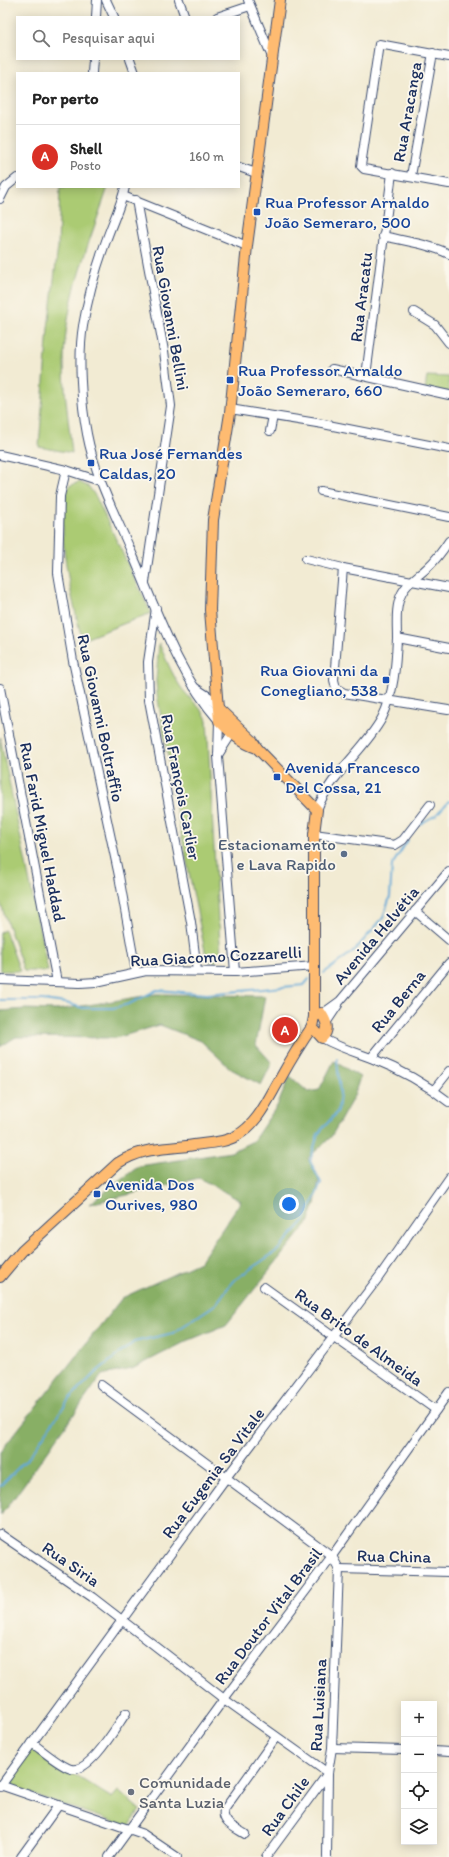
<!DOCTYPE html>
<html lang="pt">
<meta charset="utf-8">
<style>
body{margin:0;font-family:Itim,sans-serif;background:#f2f2f2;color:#222}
.controls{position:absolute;right:12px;bottom:12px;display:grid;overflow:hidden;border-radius:0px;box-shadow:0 2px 10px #0003}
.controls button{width:36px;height:36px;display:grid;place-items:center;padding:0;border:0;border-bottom:1px solid #e0e0e0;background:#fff;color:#222;font:20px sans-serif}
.you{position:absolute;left:289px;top:1204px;width:14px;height:14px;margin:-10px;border:3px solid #fff;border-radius:50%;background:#1a73e8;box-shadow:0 0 0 6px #1a73e833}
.badge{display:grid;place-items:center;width:26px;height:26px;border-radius:50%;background:#d93025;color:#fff;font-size:13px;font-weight:700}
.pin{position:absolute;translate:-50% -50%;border:2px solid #fff;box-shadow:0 1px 4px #0006}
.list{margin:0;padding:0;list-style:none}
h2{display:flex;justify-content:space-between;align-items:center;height:52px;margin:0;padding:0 16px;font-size:17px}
h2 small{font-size:13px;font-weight:400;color:#767676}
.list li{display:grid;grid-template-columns:26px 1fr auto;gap:12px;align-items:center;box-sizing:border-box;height:64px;padding:0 16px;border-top:1px solid #e0e0e0}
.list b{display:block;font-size:15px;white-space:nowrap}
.list p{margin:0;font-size:13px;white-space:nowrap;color:#767676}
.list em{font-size:13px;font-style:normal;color:#767676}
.icon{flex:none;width:22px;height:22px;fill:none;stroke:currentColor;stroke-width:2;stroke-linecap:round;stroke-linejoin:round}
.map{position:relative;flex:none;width:449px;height:1857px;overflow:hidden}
.search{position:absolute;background:#fff;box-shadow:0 2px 10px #0003;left:16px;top:16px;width:224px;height:44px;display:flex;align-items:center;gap:10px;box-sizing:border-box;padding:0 14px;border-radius:0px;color:#767676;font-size:15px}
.panel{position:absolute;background:#fff;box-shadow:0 2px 10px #0003;left:16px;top:72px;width:224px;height:116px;border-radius:0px}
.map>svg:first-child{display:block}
.green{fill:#abcb73;stroke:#637d68}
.forest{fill:#88af65;stroke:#526f62}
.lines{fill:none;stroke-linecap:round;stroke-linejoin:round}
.stream{stroke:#61a9d8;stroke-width:2}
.minor-casing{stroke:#3b4b70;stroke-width:10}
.major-casing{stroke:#3b4b70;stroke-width:12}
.minor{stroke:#fff;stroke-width:8}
.major{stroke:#febb71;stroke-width:10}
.transit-dot{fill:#1a4fb4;stroke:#fbf7ec;stroke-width:1.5}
.service-dot{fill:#5c6f8a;stroke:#fbf7ec;stroke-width:1.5}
.worship-dot{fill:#6b7280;stroke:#fbf7ec;stroke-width:1.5}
.labels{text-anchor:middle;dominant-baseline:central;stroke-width:3.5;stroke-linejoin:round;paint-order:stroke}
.street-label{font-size:17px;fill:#1b2f5e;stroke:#fbf7ec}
.transit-label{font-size:17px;fill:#164399;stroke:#fbf7ec;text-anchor:start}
.service-label{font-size:17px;fill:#4e5e75;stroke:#fbf7ec;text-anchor:end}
.worship-label{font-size:17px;fill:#5b616d;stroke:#fbf7ec;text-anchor:start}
</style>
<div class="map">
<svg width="449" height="1857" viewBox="0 0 449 1857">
<rect width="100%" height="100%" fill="#fbf7ec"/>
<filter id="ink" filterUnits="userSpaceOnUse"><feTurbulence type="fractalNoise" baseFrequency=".025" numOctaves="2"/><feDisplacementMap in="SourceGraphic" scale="8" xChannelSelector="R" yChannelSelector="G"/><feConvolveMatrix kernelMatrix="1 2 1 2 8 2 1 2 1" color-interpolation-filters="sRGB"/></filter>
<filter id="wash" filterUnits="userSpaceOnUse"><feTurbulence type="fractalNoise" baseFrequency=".012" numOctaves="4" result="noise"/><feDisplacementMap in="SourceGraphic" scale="16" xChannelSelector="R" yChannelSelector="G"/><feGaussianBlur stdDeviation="0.9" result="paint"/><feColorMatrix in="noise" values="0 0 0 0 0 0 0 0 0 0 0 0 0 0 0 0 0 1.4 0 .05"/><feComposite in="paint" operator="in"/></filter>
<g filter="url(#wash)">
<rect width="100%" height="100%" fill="#f2ebd3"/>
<g class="green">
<path d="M60 187H108C89 244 64 302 64 363 64 393 69 424 72 453L39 447 48 328 58 247Z"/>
<polygon points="427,376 449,377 449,392 425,389"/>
<path d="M79 482 89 487 96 497 151 613 82 640C72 597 53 528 69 486Z"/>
<path d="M159 643C165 657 171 672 180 686 187 697 203 708 207 720L218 921 220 929H219L221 956 214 963V961H208L206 956 170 779 172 778 157 694 156 681Z"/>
<polygon points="0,737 48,971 24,971 0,902"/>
<polygon points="5,930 20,971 0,971 0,932"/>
<polygon points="33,1747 62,1767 112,1798 118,1791 140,1810 129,1827 5,1785"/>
</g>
<g class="forest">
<polygon points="156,994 265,996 256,1045 272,1063 261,1085 231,1069 201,1041 160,1025 116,1038 16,1037 0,1047 0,1011 25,1009 57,1010"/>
<polygon points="334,1061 360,1077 354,1096 331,1137 308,1158 319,1179 315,1204 308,1223 301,1231 226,1325 187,1341 132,1369 102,1375 7,1508 0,1515 0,1452 122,1298 200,1262 241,1201 199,1178 89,1204 139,1166 231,1152 253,1141 277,1106 290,1076 308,1092 319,1090"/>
</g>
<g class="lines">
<g class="stream">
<polyline points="420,824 436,815 449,801"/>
<polyline points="324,973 355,950 383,918 390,897 392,865 408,840"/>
<polyline points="0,1000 42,1000 66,1003 83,1008 113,1008 129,1004 157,990 207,994 304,985 309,979"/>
<polyline points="0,1486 29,1457 69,1399 95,1373 134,1342 173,1333 216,1304 233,1281 278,1250 305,1220 321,1183 310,1161 318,1134 338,1111 340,1093 337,1059"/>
</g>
</g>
</g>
<g filter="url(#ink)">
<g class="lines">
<g class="minor-casing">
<g id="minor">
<polyline points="106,0 114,17"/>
<polyline points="179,0 185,17"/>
<polyline points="248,0 272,57"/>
<polyline points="96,17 97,0"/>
<polyline points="217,17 250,6"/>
<polyline points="449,57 379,44 361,166 364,169 449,184"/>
<polyline points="130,59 135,73"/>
<polyline points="92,73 93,59"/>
<polyline points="239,167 256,173"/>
<polyline points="411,176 433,53"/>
<path d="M125 187C121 206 112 223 106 241 96 268 88 297 83 326 78 356 81 403 87 434 95 477 117 518 134 558 158 614 179 675 219 721L218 756 235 972"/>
<polyline points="123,196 247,246"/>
<polyline points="0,199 6,187 17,178"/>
<polyline points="136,200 164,351 171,406 145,582"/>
<path d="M383 236C405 241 429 244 449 254"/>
<polyline points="414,312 435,325 449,343"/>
<polyline points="332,369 449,395"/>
<polyline points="366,376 392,173"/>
<polyline points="230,409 323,424 449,449"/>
<polyline points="270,431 273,416"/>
<polyline points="0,455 66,470 100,481"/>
<polyline points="66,470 60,496 58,573 73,661 119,876 136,972"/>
<polyline points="321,491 449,517"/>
<polyline points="306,559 343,568 449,588"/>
<polyline points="343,568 334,680 336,688 344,693 448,710"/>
<polyline points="156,608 148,662 149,700 191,922 197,971"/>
<polyline points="397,638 449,648"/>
<polyline points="194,687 208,696 219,708"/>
<polyline points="0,688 57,982"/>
<polyline points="218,755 232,733 232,728"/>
<path d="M317 810C330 774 364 751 382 718 394 695 396 663 397 638 397 623 395 606 402 593 408 581 419 576 428 567 436 560 443 550 449 541"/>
<polyline points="314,834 395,845 403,840 430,805"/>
<polyline points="415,911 449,940"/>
<polyline points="0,980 80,983 96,982 146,971 235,972 315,966"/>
<polyline points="322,1014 340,1001 449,871"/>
<polyline points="326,1023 338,1005"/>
<path d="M322 1038C338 1047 354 1052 371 1058 399 1069 425 1083 449 1102"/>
<polyline points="371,1058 449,963"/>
<polyline points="434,1090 449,1071"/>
<polyline points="264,1287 436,1410"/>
<polyline points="101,1385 332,1556 339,1569 332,1748 328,1773 327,1857"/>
<polyline points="0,1534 92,1597 224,1699 328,1773 266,1857"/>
<polyline points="339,1569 449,1572"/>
<path d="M32 1743C42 1750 60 1766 71 1769 90 1773 116 1727 126 1713"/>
<polyline points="332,1748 404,1750"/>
<polyline points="434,1751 449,1752"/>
<polyline points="0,1785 143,1834 177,1857"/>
<polyline points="0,1787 226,1478 379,1277 449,1177"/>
<path d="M245 1834C236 1828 221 1823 224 1810L276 1737"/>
<polyline points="21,1857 58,1806"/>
<polyline points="109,1857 224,1699 332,1556 449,1392"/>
</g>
</g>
<g class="major-casing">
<g id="major">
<polyline points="219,709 252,740 257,748 317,810 314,834 314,1017"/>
<path d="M257 748C242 744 230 732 219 721L210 610 213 520 230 413 247 246 280 0"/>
<path d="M321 1013C327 1022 330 1030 322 1038L312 1027 314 1017Z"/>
<path d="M0 1277 22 1251 118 1163C146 1146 164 1150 194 1145 208 1143 224 1143 236 1136 258 1124 268 1099 280 1079 290 1061 300 1044 312 1027"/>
</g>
</g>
<use href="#minor" class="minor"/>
<use href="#major" class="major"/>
</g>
</g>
<g class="transit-dot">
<rect x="253" y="208" width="8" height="8" rx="2"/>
<rect x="226" y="376" width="8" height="8" rx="2"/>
<rect x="87" y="459" width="8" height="8" rx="2"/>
<rect x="382" y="676" width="8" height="8" rx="2"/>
<rect x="273" y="773" width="8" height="8" rx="2"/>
<rect x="93" y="1190" width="8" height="8" rx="2"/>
</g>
<circle class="service-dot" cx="344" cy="854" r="4"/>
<circle class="worship-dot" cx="131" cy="1792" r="4"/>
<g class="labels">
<g class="street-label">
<text transform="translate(407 112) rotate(-80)">Rua Aracanga</text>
<text transform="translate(361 297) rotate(-83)">Rua Aracatu</text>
<text transform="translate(171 318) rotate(80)">Rua Giovanni Bellini</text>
<text transform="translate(101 718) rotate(78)">Rua Giovanni Boltraffio</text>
<text transform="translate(181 787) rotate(79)">Rua François Carlier</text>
<text transform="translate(43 832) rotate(79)">Rua Farid Miguel Haddad</text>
<text transform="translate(376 935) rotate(-50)">Avenida Helvétia</text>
<text transform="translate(216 956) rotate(-3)">Rua Giacomo Cozzarelli</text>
<text transform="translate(398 1001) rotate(-51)">Rua Berna</text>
<text transform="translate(359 1337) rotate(36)">Rua Brito de Almeida</text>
<text transform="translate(213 1473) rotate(-53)">Rua Eugenia Sa Vitale</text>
<text transform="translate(394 1556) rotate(1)">Rua China</text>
<text transform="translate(71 1564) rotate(35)">Rua Siria</text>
<text transform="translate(268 1616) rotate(-53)">Rua Doutor Vital Brasil</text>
<text transform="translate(318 1705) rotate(-87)">Rua Luisiana</text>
<text transform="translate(285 1806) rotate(-54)">Rua Chile</text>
</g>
<g class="transit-label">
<text x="265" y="202">Rua Professor Arnaldo<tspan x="265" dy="20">João Semeraro, 500</tspan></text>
<text x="238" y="370">Rua Professor Arnaldo<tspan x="238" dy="20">João Semeraro, 660</tspan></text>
<text x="99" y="453">Rua José Fernandes<tspan x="99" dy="20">Caldas, 20</tspan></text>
<text x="378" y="670" text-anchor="end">Rua Giovanni da<tspan x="378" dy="20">Conegliano, 538</tspan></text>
<text x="285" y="767">Avenida Francesco<tspan x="285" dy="20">Del Cossa, 21</tspan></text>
<text x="105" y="1184">Avenida Dos<tspan x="105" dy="20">Ourives, 980</tspan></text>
</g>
<g class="service-label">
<text x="336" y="844">Estacionamento<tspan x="336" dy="20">e Lava Rapido</tspan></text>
</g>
<g class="worship-label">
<text x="139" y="1782">Comunidade<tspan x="139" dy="20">Santa Luzia</tspan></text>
</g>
</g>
</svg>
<div class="controls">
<button>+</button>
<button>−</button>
<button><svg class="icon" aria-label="locate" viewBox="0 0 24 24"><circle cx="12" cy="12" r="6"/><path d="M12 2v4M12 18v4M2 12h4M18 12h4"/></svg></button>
<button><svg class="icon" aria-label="layers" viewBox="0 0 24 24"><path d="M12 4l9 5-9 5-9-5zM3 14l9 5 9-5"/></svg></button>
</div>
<div class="you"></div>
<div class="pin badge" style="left:285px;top:1030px">A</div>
<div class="search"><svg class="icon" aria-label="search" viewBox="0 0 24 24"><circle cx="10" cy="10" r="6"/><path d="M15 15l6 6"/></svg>Pesquisar aqui</div>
<section class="panel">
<h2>Por perto<small></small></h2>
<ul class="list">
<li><span class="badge">A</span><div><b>Shell</b><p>Posto</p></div><em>160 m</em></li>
</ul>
</section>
</div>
